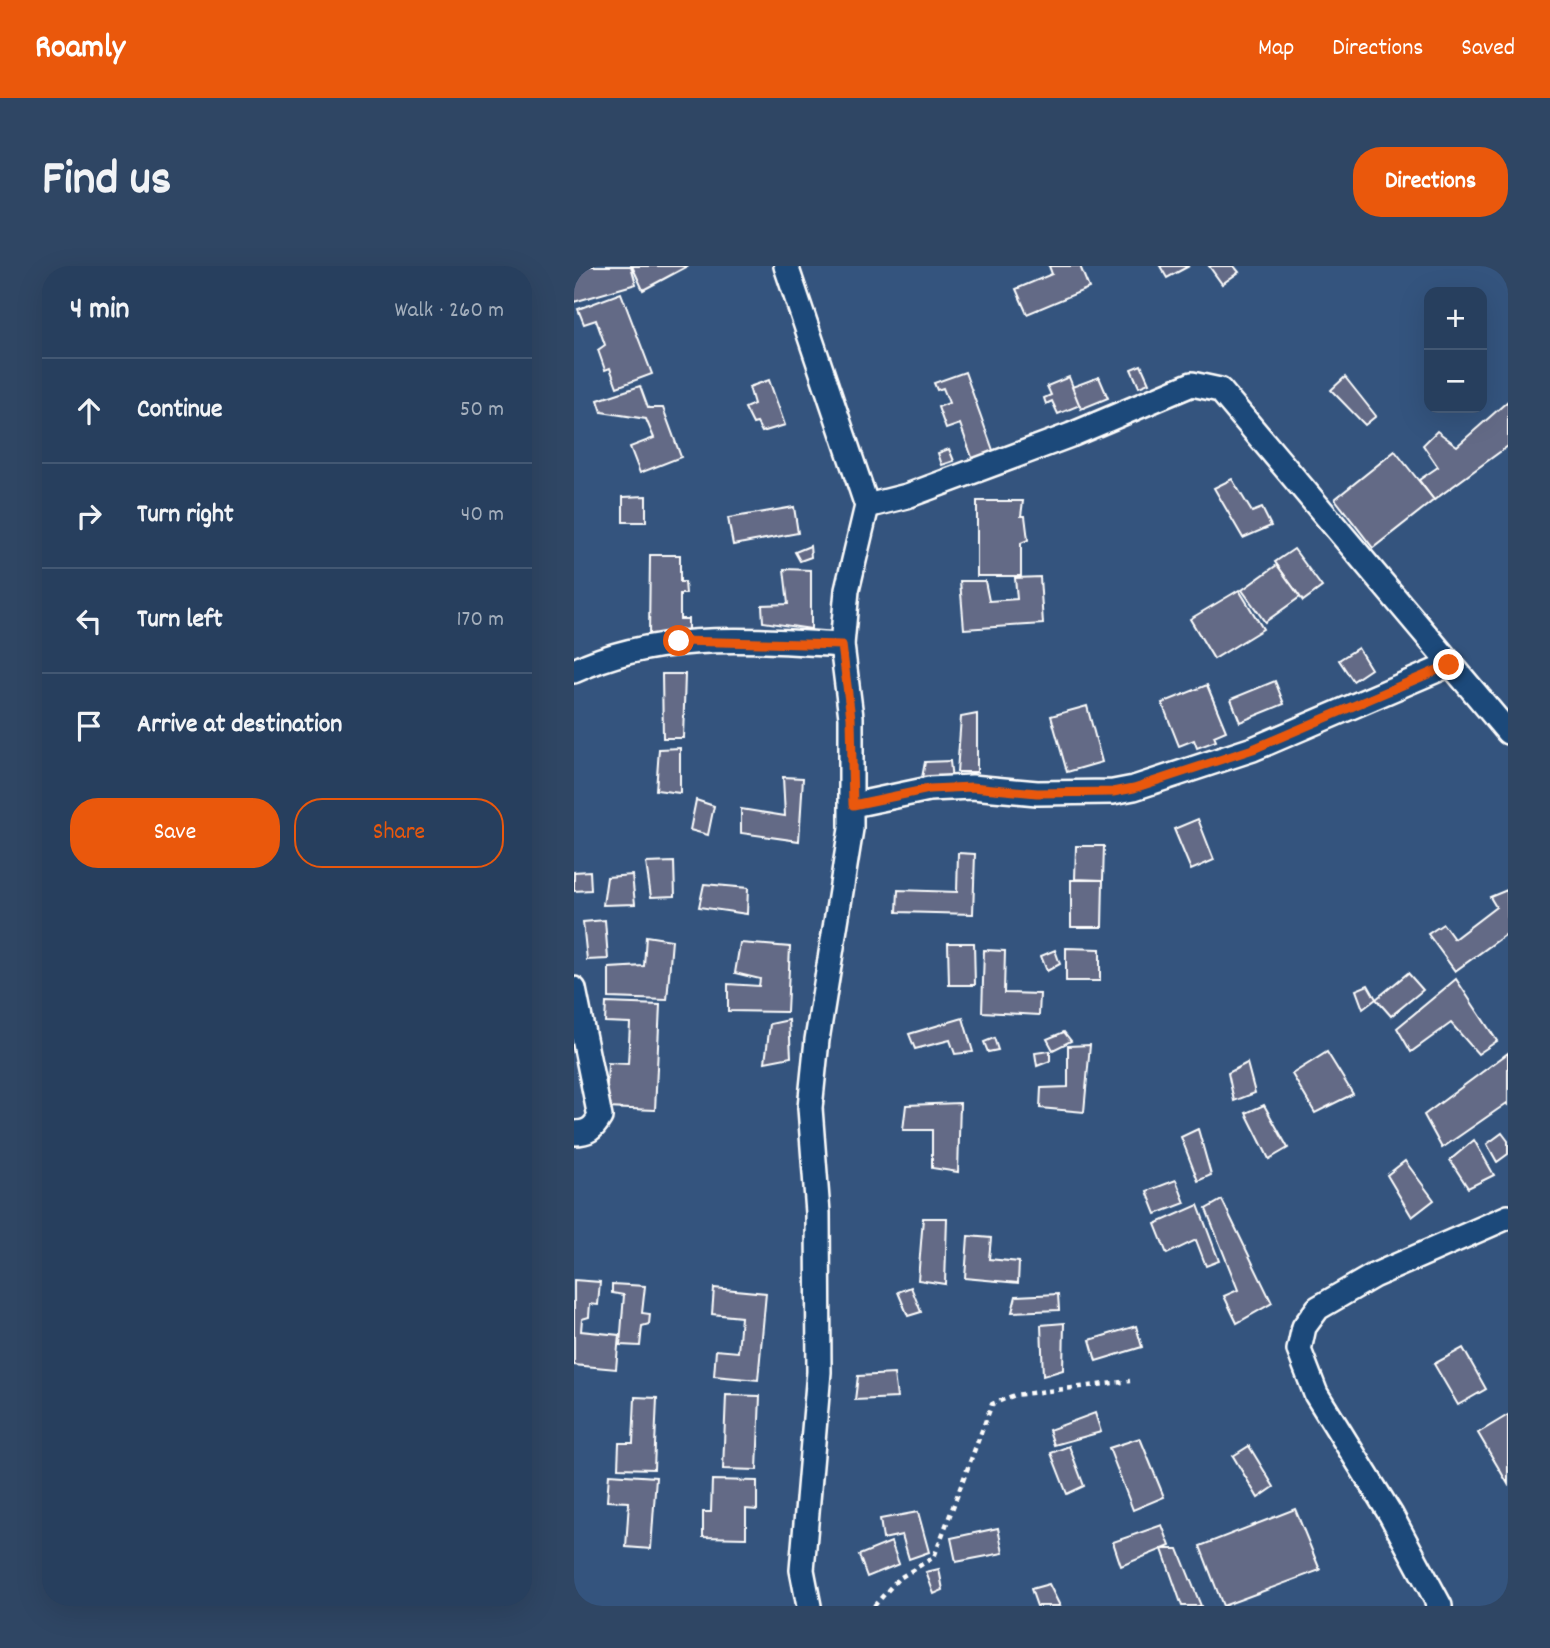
<!DOCTYPE html>
<meta charset="utf-8">
<style>
body{margin:0;font-family:Dekko,sans-serif;background:#2f4664;color:#f1f3f6}
.controls{position:absolute;right:21px;top:21px;display:grid;overflow:hidden;border-radius:14px;box-shadow:0 7px 28px #0002}
.controls button{width:63px;height:63px;display:grid;place-items:center;padding:0;border:0;border-bottom:2px solid #435873;background:#273f5e;color:#f1f3f6;font:35px sans-serif}
.stop{position:absolute;width:21px;height:21px;margin:-16px;border:5px solid #ea580c;border-radius:50%;background:#fff}
.stop.end{background:#ea580c;border-color:#fff;box-shadow:0 2px 7px #0008}
.list{margin:0;padding:0;list-style:none}
h2{display:flex;justify-content:space-between;align-items:center;height:91px;margin:0;padding:0 28px;font-size:30px}
h2 small{font-size:23px;font-weight:400;color:#a4afbc}
.list li{display:grid;grid-template-columns:46px 1fr auto;gap:21px;align-items:center;box-sizing:border-box;height:105px;padding:0 28px;border-top:2px solid #435873}
.list b{display:block;font-size:26px;white-space:nowrap}
.list em{font-size:23px;font-style:normal;color:#a4afbc}
.actions{display:flex;gap:14px;padding:21px 28px}
.actions a{flex:1;padding:16px 0;border:2px solid #ea580c;border-radius:28px;text-align:center;font-size:24px;color:#ea580c}
.actions .main{background:#ea580c;color:#fff}
.icon{flex:none;width:38px;height:38px;fill:none;stroke:currentColor;stroke-width:2;stroke-linecap:round;stroke-linejoin:round}
.map{position:relative;flex:none;width:934px;height:1340px;overflow:hidden;border-radius:28px}
header{display:flex;align-items:center;gap:42px;box-sizing:border-box;height:98px;padding:0 35px;background:#ea580c;color:#fff}
header strong{font-size:33px}
nav{display:flex;gap:38px;margin-inline-start:auto;font-size:24px}
.intro{display:flex;align-items:center;justify-content:space-between;box-sizing:border-box;height:168px;padding:0 42px}
h1{margin:0;font-size:49px}
.button{padding:18px 32px;border-radius:28px;background:#ea580c;color:#fff;font-size:24px;font-weight:700}
main{display:flex;gap:42px;padding:0 42px}
aside{flex:1;background:#273f5e;border-radius:28px;box-shadow:0 7px 28px #0002}
.map>svg:first-child{display:block}
.building{fill:#646b86;stroke:#fff;stroke-width:2}
.lines{fill:none;stroke-linecap:round;stroke-linejoin:round}
.street-casing{stroke:#fff;stroke-width:28}
.path{stroke:#fff;stroke-width:4.5;stroke-dasharray:5 5;stroke-linecap:butt}
.street{stroke:#1f4a7a;stroke-width:23}
.route{stroke:#ea580c;stroke-width:9}
</style>
<header>
<strong>Roamly</strong>
<nav><a>Map</a><a>Directions</a><a>Saved</a></nav>
</header>
<div class="intro"><h1>Find us</h1><a class="button">Directions</a></div>
<main>
<aside>
<h2>4 min<small>Walk · 260 m</small></h2>
<ul class="list">
<li><svg class="icon" aria-label="ahead" viewBox="0 0 24 24"><path d="M12 20V5M6 11l6-6 6 6"/></svg><div><b>Continue</b></div><em>50 m</em></li>
<li><svg class="icon" aria-label="right" viewBox="0 0 24 24"><path d="M7 20v-9h11M14 6l5 5-5 5"/></svg><div><b>Turn right</b></div><em>40 m</em></li>
<li><svg class="icon" aria-label="left" viewBox="0 0 24 24"><path d="M17 20v-9H6M10 6l-5 5 5 5"/></svg><div><b>Turn left</b></div><em>170 m</em></li>
<li><svg class="icon" aria-label="arrive" viewBox="0 0 24 24"><path d="M6 21V4h12l-3 4 3 4H6"/></svg><div><b>Arrive at destination</b></div></li>
</ul>
<div class="actions"><a class="main">Save</a><a>Share</a></div>
</aside>
<div class="map">
<svg width="934" height="1340" viewBox="0 0 934 1340">
<rect width="100%" height="100%" fill="#34547e"/>
<filter id="ink" filterUnits="userSpaceOnUse"><feTurbulence type="fractalNoise" baseFrequency=".0143" numOctaves="2"/><feDisplacementMap in="SourceGraphic" scale="14" xChannelSelector="R" yChannelSelector="G"/><feConvolveMatrix kernelMatrix="1 2 1 2 8 2 1 2 1" color-interpolation-filters="sRGB"/></filter>
<g filter="url(#ink)">
<g class="building">
<polygon points="14,0 57,0 62,18 0,36 0,4"/>
<polygon points="58,0 114,0 69,24"/>
<polygon points="475,0 506,0 515,22 453,48 442,23 478,8"/>
<polygon points="586,0 615,0 593,12"/>
<polygon points="635,0 660,0 665,6 648,18"/>
<polygon points="47,27 78,108 43,121 36,102 31,104 24,84 31,79 22,54 10,58 4,43"/>
<polygon points="567,99 575,117 565,121 557,103"/>
<polygon points="391,106 420,187 399,194 386,158 372,163 364,141 375,137 369,122 363,124 360,117"/>
<polygon points="495,111 506,139 484,148 478,135 472,138 470,132 477,129 473,120"/>
<polygon points="525,111 534,132 507,143 498,121"/>
<polygon points="771,111 802,150 791,159 757,124"/>
<polygon points="195,114 211,159 188,166 183,157 179,158 171,142 180,138 175,121"/>
<polygon points="66,120 74,142 89,142 107,191 66,207 56,181 80,172 72,153 28,146 24,134"/>
<polygon points="934,135 934,180 860,234 845,214 864,201 849,179 863,165 883,180"/>
<polygon points="375,183 380,195 368,199 364,187"/>
<polygon points="821,185 860,234 799,282 761,233"/>
<polygon points="658,213 678,246 688,242 697,260 669,272 640,222"/>
<polygon points="72,230 72,256 49,256 49,231"/>
<polygon points="403,235 449,235 447,250 451,250 454,274 447,277 447,310 403,310"/>
<polygon points="220,241 224,267 159,279 154,252"/>
<polygon points="236,280 237,291 226,295 221,286"/>
<polygon points="720,283 748,321 729,335 701,296"/>
<polygon points="76,289 106,289 106,316 111,316 112,328 106,328 106,353 114,353 114,371 75,370"/>
<polygon points="703,299 726,331 691,356 668,324"/>
<polygon points="210,303 237,304 237,363 189,356 188,339 214,338"/>
<polygon points="466,311 469,358 390,363 386,315 411,315 415,335 443,333 441,312"/>
<polygon points="665,324 689,363 640,393 616,353"/>
<polygon points="784,382 797,403 779,415 765,394"/>
<polygon points="88,408 111,408 109,472 89,472"/>
<polygon points="701,415 710,438 666,456 657,433"/>
<polygon points="633,419 652,465 640,470 642,475 623,482 620,474 605,480 588,437"/>
<polygon points="513,440 528,496 493,506 477,450"/>
<polygon points="403,448 403,506 383,506 387,451"/>
<polygon points="106,482 106,527 82,524 85,483"/>
<polygon points="376,495 378,514 347,517 351,496"/>
<polygon points="209,511 229,512 225,575 167,567 167,543 211,550"/>
<polygon points="122,534 140,540 134,569 116,564"/>
<polygon points="624,553 640,594 617,604 600,563"/>
<polygon points="502,580 530,580 529,614 501,613"/>
<polygon points="384,587 401,588 399,648 323,646 324,624 383,626"/>
<polygon points="100,596 101,630 77,631 72,597"/>
<polygon points="16,605 17,624 0,625 0,606"/>
<polygon points="58,609 61,638 29,639 33,611"/>
<polygon points="497,614 529,614 528,661 497,661"/>
<polygon points="130,618 174,622 173,648 125,641"/>
<polygon points="933,624 934,667 881,705 854,668 869,658 880,673 922,641 916,631"/>
<polygon points="31,654 34,693 13,694 9,656"/>
<polygon points="72,670 98,674 93,734 35,732 35,702 70,700"/>
<polygon points="166,677 216,681 213,746 154,745 154,718 185,720 186,713 161,707"/>
<polygon points="374,677 400,677 401,719 375,719"/>
<polygon points="492,682 526,683 526,715 492,715"/>
<polygon points="410,684 431,685 430,727 466,728 465,749 408,746"/>
<polygon points="481,684 486,698 473,705 467,690"/>
<polygon points="834,707 849,724 817,750 802,733"/>
<polygon points="882,713 923,775 904,788 877,757 837,786 823,762"/>
<polygon points="794,719 802,733 789,743 782,724"/>
<polygon points="32,737 86,739 81,844 32,842 34,797 54,798 56,757 31,756"/>
<polygon points="389,752 399,786 381,788 376,774 341,783 335,768"/>
<polygon points="215,754 217,791 191,796 196,758"/>
<polygon points="490,766 497,775 479,784 473,773"/>
<polygon points="420,772 424,784 414,786 410,776"/>
<polygon points="516,779 510,846 466,842 467,822 494,821 494,780"/>
<polygon points="476,785 476,795 463,800 461,787"/>
<polygon points="753,786 779,828 741,847 718,808"/>
<polygon points="934,787 934,840 933,837 868,882 850,849"/>
<polygon points="673,797 681,827 660,835 654,807"/>
<polygon points="386,837 384,906 358,902 358,864 329,864 332,839"/>
<polygon points="690,839 714,882 695,893 672,847"/>
<polygon points="624,863 637,909 624,915 607,871"/>
<polygon points="928,867 934,875 934,888 923,896 913,878"/>
<polygon points="900,874 920,909 894,922 876,894"/>
<polygon points="831,895 860,934 838,951 813,909"/>
<polygon points="602,914 611,937 582,948 573,925"/>
<polygon points="648,934 698,1037 663,1057 650,1030 664,1024 632,943"/>
<polygon points="624,939 645,995 632,1000 622,974 593,988 581,958"/>
<polygon points="349,952 373,952 371,1018 344,1014"/>
<polygon points="394,970 417,972 415,993 445,996 444,1017 391,1012"/>
<polygon points="0,1014 26,1016 24,1039 16,1038 15,1051 8,1053 7,1065 45,1069 42,1103 0,1099"/>
<polygon points="38,1018 71,1020 68,1047 76,1048 75,1058 68,1060 66,1080 46,1079 50,1029 38,1027"/>
<polygon points="337,1021 347,1046 334,1050 324,1026"/>
<polygon points="140,1022 192,1027 184,1114 140,1110 142,1084 164,1086 167,1051 138,1048"/>
<polygon points="484,1028 485,1044 438,1046 442,1030"/>
<polygon points="490,1057 489,1104 469,1110 467,1059"/>
<polygon points="562,1060 568,1081 522,1095 516,1074"/>
<polygon points="889,1082 912,1123 884,1139 860,1098"/>
<polygon points="320,1108 323,1132 281,1134 284,1110"/>
<polygon points="152,1129 186,1130 183,1204 149,1203"/>
<polygon points="61,1131 83,1132 80,1203 44,1202 45,1177 59,1177"/>
<polygon points="521,1147 527,1166 480,1179 475,1164"/>
<polygon points="934,1149 934,1218 904,1167"/>
<polygon points="566,1172 590,1231 559,1244 535,1182"/>
<polygon points="495,1180 510,1220 493,1228 477,1187"/>
<polygon points="675,1180 700,1221 684,1232 659,1190"/>
<polygon points="35,1208 82,1211 77,1283 52,1281 55,1236 33,1235"/>
<polygon points="138,1214 183,1215 183,1244 172,1243 172,1272 129,1271 129,1246 137,1246"/>
<polygon points="721,1243 746,1304 649,1340 626,1280"/>
<polygon points="344,1246 355,1286 335,1293 328,1269 309,1273 306,1253"/>
<polygon points="588,1259 596,1280 547,1300 539,1276"/>
<polygon points="424,1262 429,1287 382,1296 377,1272"/>
<polygon points="317,1276 325,1298 293,1311 285,1289"/>
<polygon points="588,1283 604,1283 627,1340 608,1340"/>
<polygon points="365,1303 369,1324 360,1328 352,1306"/>
<polygon points="475,1318 486,1340 463,1340 457,1323"/>
</g>
<g class="lines">
<g class="street-casing">
<g id="street">
<polyline points="212,0 293,240 273,324 268,379 277,451 277,563 243,774 236,842 244,947 245,1106 228,1304 235,1340"/>
<polyline points="293,240 333,230 497,169 618,118 646,124 934,466"/>
<path d="M0 405C83 365 178 374 268 379"/>
<polyline points="279,539 355,523 398,521 463,527 539,526 560,522 679,483 875,399"/>
<path d="M0 723 26 851C19 863 14 867 0 867"/>
<polyline points="866,1340 817,1249 742,1128 725,1084 730,1061 744,1042 799,1010 934,951"/>
</g>
</g>
<polyline class="path" points="300,1340 324,1313 360,1291 418,1138 441,1129 556,1115"/>
<use href="#street" class="street"/>
</g>
</g>
<g class="lines" filter="url(#ink)">
<polyline class="route" points="105,375 268,379 277,452 279,539 355,523 398,521 463,527 539,526 560,522 679,483 875,399"/>
</g>
</svg>
<div class="controls">
<button>+</button>
<button>−</button>
</div>
<div class="stop" style="left:105px;top:375px"></div>
<div class="stop end" style="left:875px;top:399px"></div>
</div>
</main>
